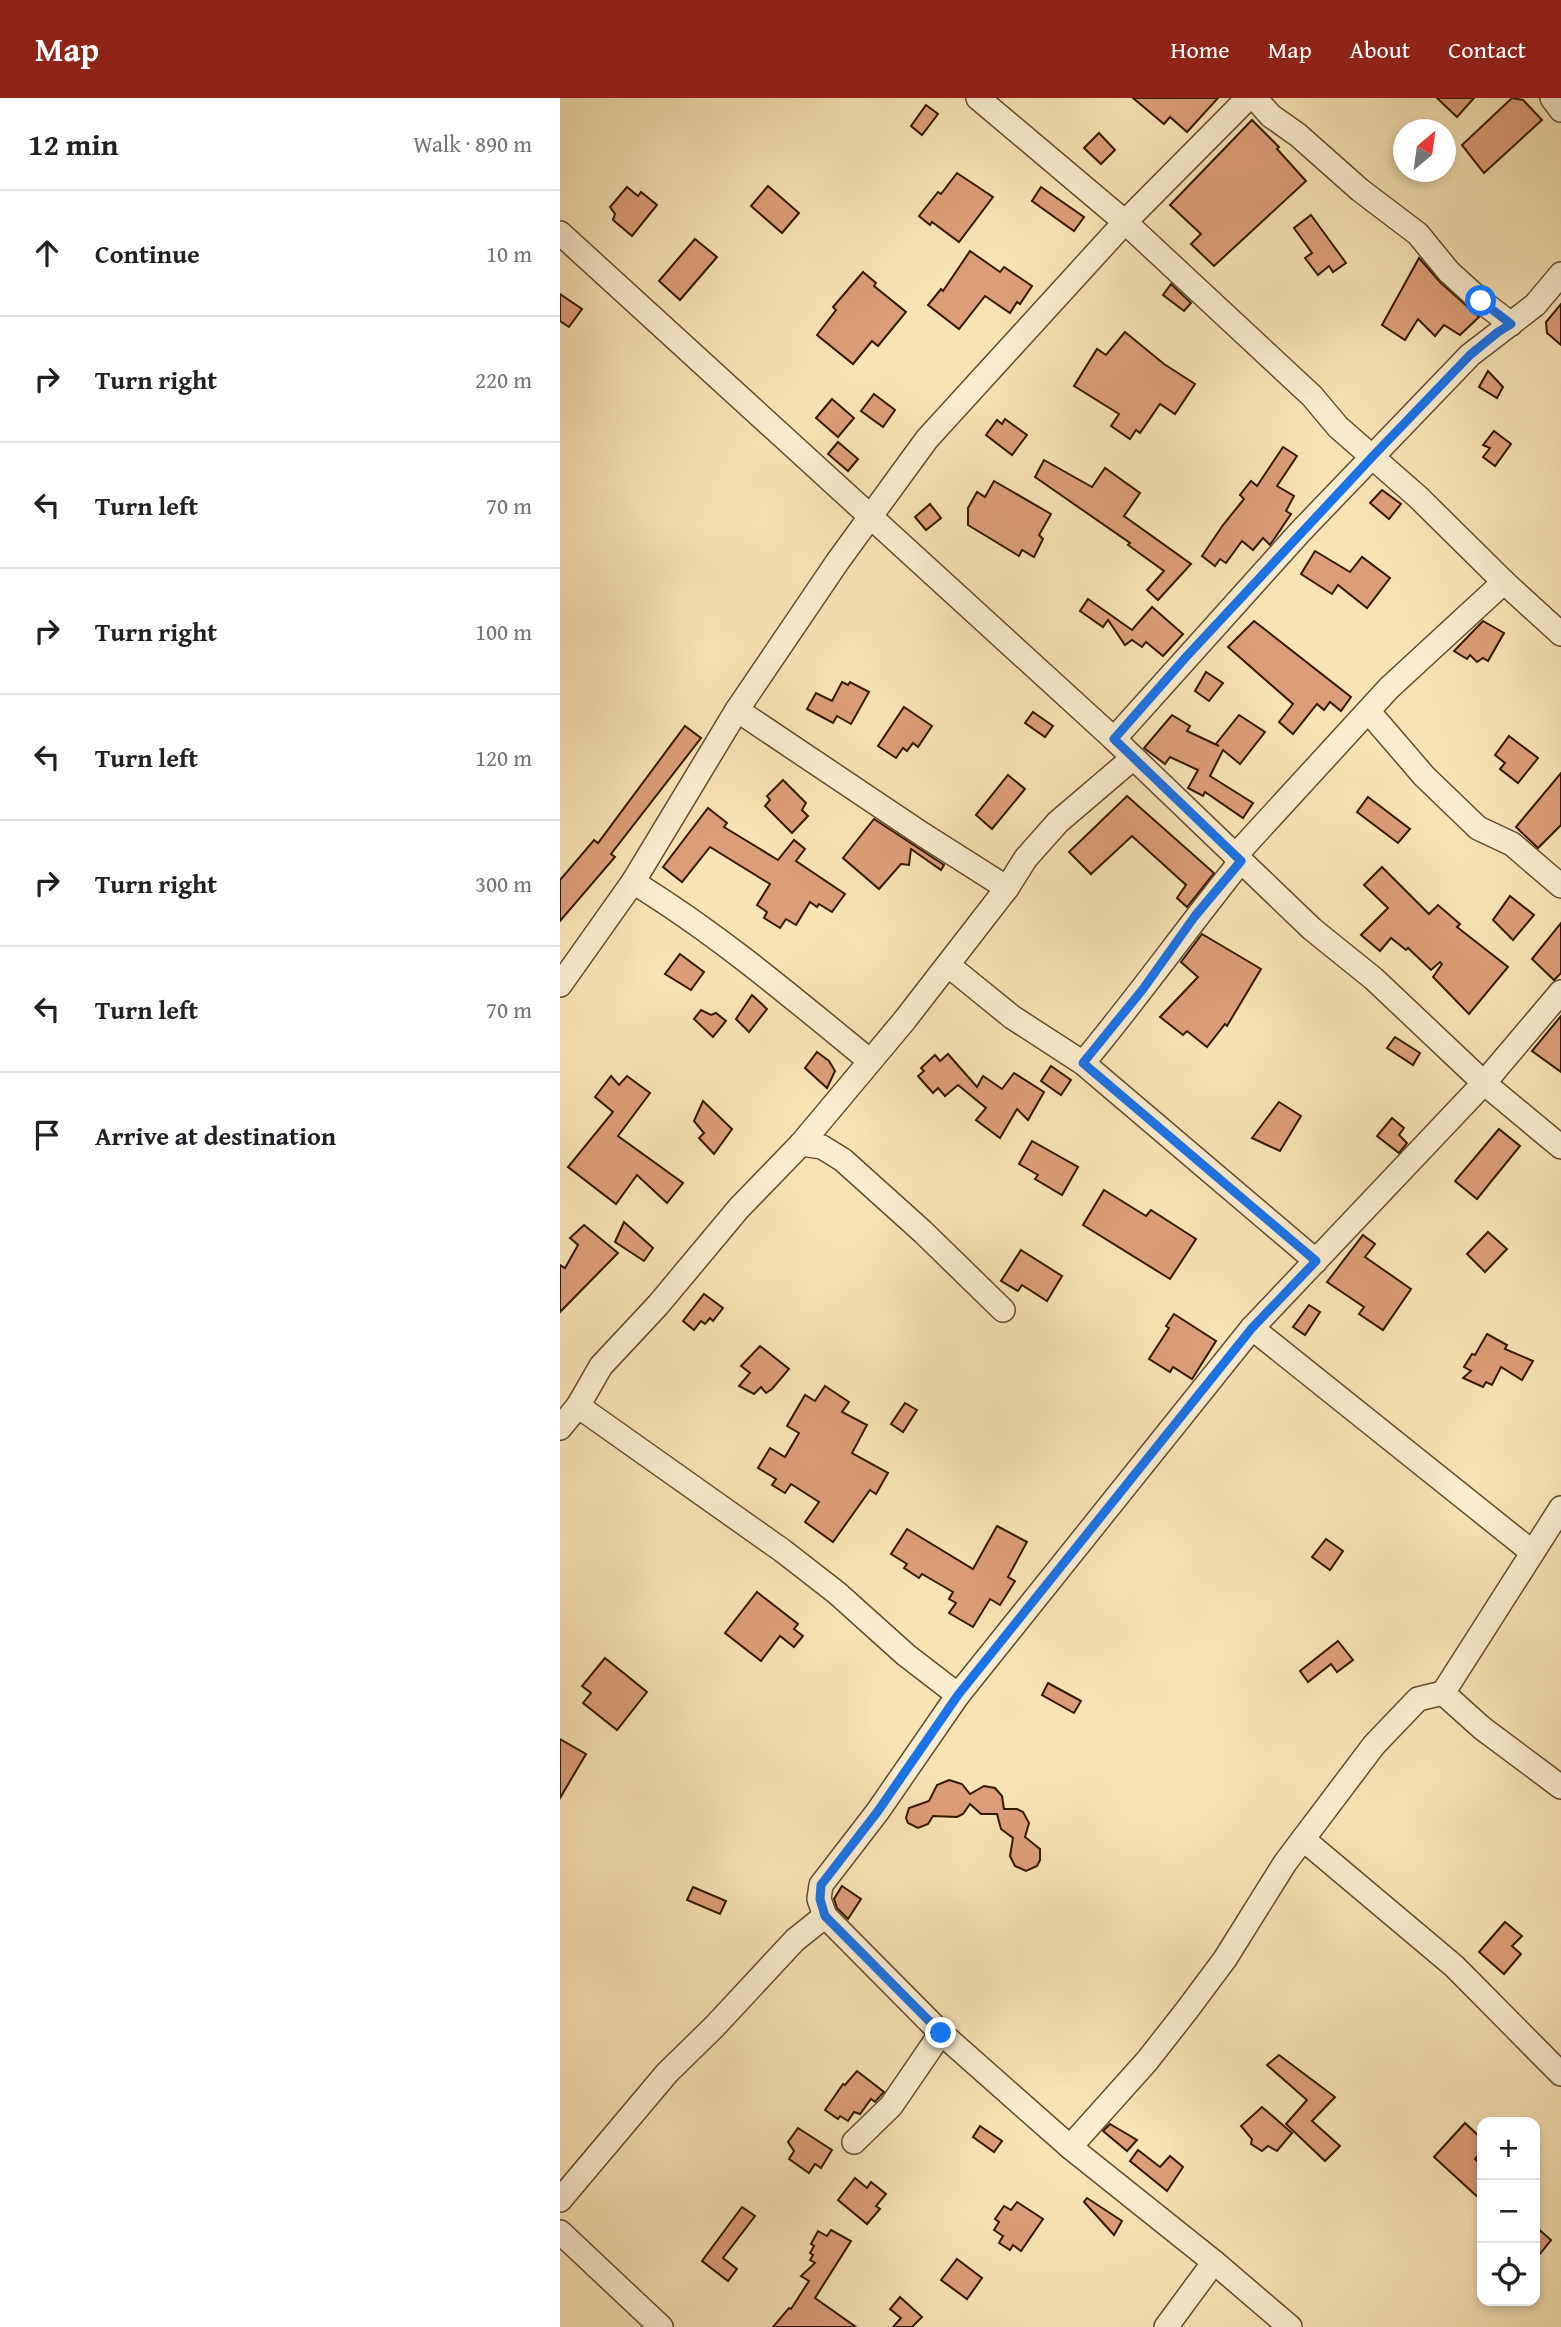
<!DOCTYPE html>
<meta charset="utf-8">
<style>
body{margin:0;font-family:"Gentium Book Plus",serif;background:#f2f2f2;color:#202124}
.controls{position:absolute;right:21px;bottom:21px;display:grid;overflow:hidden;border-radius:14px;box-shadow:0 4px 10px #0003}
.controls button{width:63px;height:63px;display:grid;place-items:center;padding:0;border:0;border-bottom:2px solid #e0e0e0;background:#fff;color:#202124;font:35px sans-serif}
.compass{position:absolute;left:833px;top:21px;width:63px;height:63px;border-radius:50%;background:#fff;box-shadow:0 4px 10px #0003;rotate:29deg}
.stop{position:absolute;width:21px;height:21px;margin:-16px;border:5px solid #1a73e8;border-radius:50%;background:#fff}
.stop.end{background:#1a73e8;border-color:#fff;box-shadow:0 2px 7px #0008}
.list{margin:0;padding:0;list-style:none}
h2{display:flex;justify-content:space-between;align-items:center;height:91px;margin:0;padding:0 28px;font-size:30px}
h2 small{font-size:23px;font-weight:400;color:#757577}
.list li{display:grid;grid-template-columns:46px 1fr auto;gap:21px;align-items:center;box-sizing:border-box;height:126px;padding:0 28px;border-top:2px solid #e0e0e0}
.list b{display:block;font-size:26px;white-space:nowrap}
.list em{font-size:23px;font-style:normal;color:#757577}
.icon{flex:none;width:38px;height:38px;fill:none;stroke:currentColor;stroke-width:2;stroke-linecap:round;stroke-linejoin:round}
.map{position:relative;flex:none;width:1001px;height:2229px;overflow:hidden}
header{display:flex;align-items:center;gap:42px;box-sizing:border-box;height:98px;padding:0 35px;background:#8f2418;color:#fff}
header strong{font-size:33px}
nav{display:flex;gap:38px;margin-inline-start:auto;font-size:24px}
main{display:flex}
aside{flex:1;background:#fff}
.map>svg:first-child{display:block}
.building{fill:#dc9e78;stroke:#341800;stroke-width:2}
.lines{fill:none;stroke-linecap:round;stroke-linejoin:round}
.minor-casing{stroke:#654b2d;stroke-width:26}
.minor{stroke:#faedcf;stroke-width:23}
.route{stroke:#1a73e8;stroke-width:9}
</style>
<header>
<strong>Map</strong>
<nav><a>Home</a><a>Map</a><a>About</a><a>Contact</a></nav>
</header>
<main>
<aside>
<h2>12 min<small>Walk · 890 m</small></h2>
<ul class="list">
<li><svg class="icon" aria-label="ahead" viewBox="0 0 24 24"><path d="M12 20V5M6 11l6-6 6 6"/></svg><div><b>Continue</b></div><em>10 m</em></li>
<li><svg class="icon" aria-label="right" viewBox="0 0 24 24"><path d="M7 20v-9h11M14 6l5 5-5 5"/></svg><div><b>Turn right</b></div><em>220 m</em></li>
<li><svg class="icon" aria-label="left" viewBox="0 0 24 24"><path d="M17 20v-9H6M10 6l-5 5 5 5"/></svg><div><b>Turn left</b></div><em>70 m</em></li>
<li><svg class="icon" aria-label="right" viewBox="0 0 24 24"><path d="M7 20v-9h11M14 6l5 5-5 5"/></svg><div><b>Turn right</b></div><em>100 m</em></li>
<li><svg class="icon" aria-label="left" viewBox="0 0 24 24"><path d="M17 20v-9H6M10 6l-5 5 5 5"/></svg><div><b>Turn left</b></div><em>120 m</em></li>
<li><svg class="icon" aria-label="right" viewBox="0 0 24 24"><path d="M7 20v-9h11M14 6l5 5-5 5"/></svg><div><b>Turn right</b></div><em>300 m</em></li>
<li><svg class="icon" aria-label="left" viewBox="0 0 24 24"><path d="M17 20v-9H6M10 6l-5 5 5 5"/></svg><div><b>Turn left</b></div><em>70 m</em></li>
<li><svg class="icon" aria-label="arrive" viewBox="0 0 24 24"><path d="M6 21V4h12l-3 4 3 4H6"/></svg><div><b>Arrive at destination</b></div></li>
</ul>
</aside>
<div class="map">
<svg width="1001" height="2229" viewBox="0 0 1001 2229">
<rect width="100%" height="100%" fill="#f8e3b5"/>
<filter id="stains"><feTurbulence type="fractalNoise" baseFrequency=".00286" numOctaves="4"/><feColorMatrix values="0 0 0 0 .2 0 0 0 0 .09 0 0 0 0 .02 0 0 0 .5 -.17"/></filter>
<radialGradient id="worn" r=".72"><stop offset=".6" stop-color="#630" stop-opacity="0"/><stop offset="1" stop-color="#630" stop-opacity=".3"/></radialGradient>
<g class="building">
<polygon points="573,0 658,0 627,34 610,19 604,26"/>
<polygon points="877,0 914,0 897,19"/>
<polygon points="952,0 963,2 982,22 924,75 902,47"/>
<polygon points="366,7 378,16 362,37 351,28"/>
<polygon points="692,22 719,49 717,51 746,83 654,168 631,146 641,136 610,107"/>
<polygon points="539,35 555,52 541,66 524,50"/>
<polygon points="397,75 433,99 399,144 372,124 370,127 359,118 378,94 381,96"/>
<polygon points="208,88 239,115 222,135 191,108"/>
<polygon points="67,89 78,98 81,94 97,107 72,138 53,122 55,116 50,109"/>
<polygon points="481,89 524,119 514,133 472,103"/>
<polygon points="751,117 786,165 773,174 769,168 758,177 745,160 752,155 734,130"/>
<polygon points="135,141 157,159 120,202 99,183"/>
<polygon points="410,153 440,174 444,169 472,188 460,206 457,204 450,215 425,198 399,231 368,207 381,191 383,193"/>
<polygon points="859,160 880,184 919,219 900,237 884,227 875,238 858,221 845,242 822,227"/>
<polygon points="303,174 316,185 314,188 346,214 318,248 312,243 293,266 257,237 276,212 273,209"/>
<polygon points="611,186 631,205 624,213 603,197"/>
<polygon points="0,196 22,211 9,229 0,223"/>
<polygon points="1001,206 1001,247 987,235 986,224"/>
<polygon points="565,234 604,266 635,286 615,316 600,306 580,335 576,332 570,341 551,328 559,316 514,288 537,251 546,257"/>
<polygon points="928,273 943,289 937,300 919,289"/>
<polygon points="314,296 335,312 323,329 301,313"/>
<polygon points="272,301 294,320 278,339 256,320"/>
<polygon points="445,321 467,337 452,357 426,337 437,322 442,326"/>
<polygon points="934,333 951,346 935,368 923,359 930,350 923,347"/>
<polygon points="278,344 298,361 288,373 268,356"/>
<polygon points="723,349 737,358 717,388 734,398 726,413 731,416 710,447 703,440 693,452 682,443 666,465 660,461 655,468 642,458 663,427 684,401 680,397 691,383 697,388"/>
<polygon points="484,362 532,389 545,370 580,395 564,418 631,466 598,502 587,492 604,473 568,447 570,445 475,379"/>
<polygon points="434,383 491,416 479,437 483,441 474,459 462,452 459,458 408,427 408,410 417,394 425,399"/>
<polygon points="822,392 841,406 829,421 810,405"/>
<polygon points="370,406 381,420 366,432 355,419"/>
<polygon points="755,453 790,474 802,459 830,480 807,510 778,487 772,496 741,476"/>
<polygon points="528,501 572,532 592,509 623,536 603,558 586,544 582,549 572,542 565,547 548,522 543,529 520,513"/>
<polygon points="694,523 791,599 781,613 770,604 764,612 757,606 733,636 719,624 733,606 668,549"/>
<polygon points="923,523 944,535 928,563 923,560 917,564 910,557 907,561 894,553"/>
<polygon points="646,574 663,585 649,603 635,593"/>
<polygon points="282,584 288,587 290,584 309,594 291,626 277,618 273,625 247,611 256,595 272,603"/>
<polygon points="344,609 372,628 358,649 353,645 347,653 343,650 336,660 318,648"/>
<polygon points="473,614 493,628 485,639 465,625"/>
<polygon points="612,617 630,628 627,633 659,648 656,646 679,617 705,634 680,666 663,652 650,678 693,705 683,720 645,694 643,698 628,690 638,672 610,659 605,666 584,650"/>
<polygon points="125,628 141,640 51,756 55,759 0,823 0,782 34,742 38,745"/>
<polygon points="949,638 978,660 958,685 940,671 945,665 935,657"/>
<polygon points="1001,675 1001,727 978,750 956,729"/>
<polygon points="448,677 465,691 432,731 416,717"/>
<polygon points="223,682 246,705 242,712 248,718 232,735 205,708 210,702 207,698"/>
<polygon points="567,698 654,775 627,809 617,800 626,787 572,738 531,776 509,754"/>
<polygon points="808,699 850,731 838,745 797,714"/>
<polygon points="148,710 167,725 164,729 218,762 234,742 245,751 236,763 285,796 272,814 259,806 257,809 250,804 236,827 226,821 220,830 204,820 207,814 197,807 210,786 150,749 122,784 103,769"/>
<polygon points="314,721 384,767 381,772 351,751 349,767 341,766 319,791 283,760"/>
<polygon points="822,769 869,816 878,807 900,826 897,829 948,869 909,916 873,879 882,866 880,864 871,872 848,850 846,852 831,840 820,853 801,837 828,810 804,787"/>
<polygon points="950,798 974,817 953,842 933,822"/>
<polygon points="1001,825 1001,875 994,882 972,861"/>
<polygon points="642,836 701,871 667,928 665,926 647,949 627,933 623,937 600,919 638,879 621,864"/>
<polygon points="120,856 144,874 131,892 105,876"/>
<polygon points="192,897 207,911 189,934 176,921"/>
<polygon points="141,912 151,917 156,915 166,923 153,939 134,921"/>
<polygon points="1001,918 1001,974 972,953"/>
<polygon points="835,939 860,955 853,967 827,950"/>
<polygon points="257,954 269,963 275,973 267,990 245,970"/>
<polygon points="388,956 417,989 423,978 442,991 454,975 484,994 468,1022 457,1011 440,1040 416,1022 426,1010 398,987 385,998 378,990 373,995 358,978 364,973 361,970 375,957 380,963"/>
<polygon points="491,968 511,982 501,997 481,983"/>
<polygon points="51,978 59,987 67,978 90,995 58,1038 123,1085 107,1105 77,1077 56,1106 8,1069 53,1014 35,999"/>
<polygon points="143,1003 172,1031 154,1056 139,1040 144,1035 134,1023"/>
<polygon points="719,1004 741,1018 720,1053 692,1040"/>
<polygon points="832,1020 844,1030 839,1037 847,1045 839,1055 817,1038"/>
<polygon points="939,1031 960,1048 917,1101 895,1083"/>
<polygon points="472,1043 518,1069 502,1097 475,1081 478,1077 459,1066"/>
<polygon points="544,1092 586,1118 591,1112 636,1141 610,1181 523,1127"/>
<polygon points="64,1124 93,1150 84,1163 55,1144"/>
<polygon points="24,1127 58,1155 0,1214 0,1167 5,1170 18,1147 10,1140"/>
<polygon points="928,1134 947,1151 925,1174 907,1156"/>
<polygon points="803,1137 815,1146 805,1159 851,1191 823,1232 799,1216 804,1209 767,1184"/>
<polygon points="461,1152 502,1178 487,1203 462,1187 458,1193 441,1183"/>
<polygon points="144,1196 163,1210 153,1223 150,1220 145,1226 141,1223 134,1232 123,1223"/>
<polygon points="749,1207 760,1214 745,1237 733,1229"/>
<polygon points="614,1216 656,1243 632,1281 613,1269 610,1274 589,1261 609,1230 606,1228"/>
<polygon points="927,1236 947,1247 945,1251 973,1263 962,1282 941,1269 932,1287 926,1284 923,1289 903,1280 911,1273 904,1269 912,1256 915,1257"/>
<polygon points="200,1248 229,1271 212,1291 206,1295 201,1289 194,1296 179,1288 190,1275 181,1268"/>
<polygon points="265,1288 289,1304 282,1314 307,1327 292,1355 328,1375 316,1396 310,1392 273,1444 245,1424 259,1404 231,1386 225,1395 212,1387 216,1381 198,1370 210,1350 225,1359 239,1335 227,1328 245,1297 255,1303"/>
<polygon points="345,1305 357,1312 343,1334 331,1326"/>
<polygon points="437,1428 467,1444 448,1479 455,1483 440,1507 430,1501 413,1529 389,1515 396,1505 389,1501 393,1494 362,1476 359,1480 344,1470 347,1466 331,1456 347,1431 413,1471"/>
<polygon points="766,1441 783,1453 770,1472 752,1459"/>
<polygon points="197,1494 238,1526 234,1531 243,1538 234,1549 220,1538 201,1563 165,1535"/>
<polygon points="778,1543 793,1562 777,1574 771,1566 748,1584 740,1573"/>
<polygon points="45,1560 87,1594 57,1632 23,1605 31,1595 22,1588"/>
<polygon points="488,1585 521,1603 514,1615 482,1597"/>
<polygon points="0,1641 26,1656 0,1700"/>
<polygon points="389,1682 402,1686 410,1696 424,1688 435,1690 442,1698 444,1711 457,1711 463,1714 469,1725 465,1739 480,1751 480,1762 477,1768 466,1773 455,1768 450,1758 453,1740 441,1731 437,1716 421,1716 410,1706 403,1716 397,1719 373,1718 368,1726 358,1730 348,1725 346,1720 349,1710 369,1703 377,1687"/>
<polygon points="282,1788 301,1801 288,1821 277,1810 274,1801"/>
<polygon points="133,1789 166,1803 160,1816 127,1802"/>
<polygon points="945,1824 962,1838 952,1848 961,1856 944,1876 919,1854"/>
<polygon points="719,1957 775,1999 752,2023 780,2048 765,2063 726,2026 747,2002 707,1967"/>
<polygon points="297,1973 324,1994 315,2004 311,2001 300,2016 294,2014 288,2023 280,2018 278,2021 265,2012 283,1986 285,1987"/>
<polygon points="702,2009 732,2035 717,2053 708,2048 702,2053 691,2046 692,2041 681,2028"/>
<polygon points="905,2025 922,2041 922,2053 915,2061 922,2068 922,2103 874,2059"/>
<polygon points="550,2026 577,2042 567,2053 543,2033"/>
<polygon points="420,2028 442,2043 434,2054 413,2039"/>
<polygon points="238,2030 272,2052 261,2070 255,2066 249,2075 229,2061 234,2053 228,2044"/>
<polygon points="578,2052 600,2069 610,2058 623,2069 607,2093 570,2063"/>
<polygon points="295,2080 307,2090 311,2084 326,2096 316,2108 320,2111 307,2126 278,2102"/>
<polygon points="527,2100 562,2123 554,2137 524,2104"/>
<polygon points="457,2104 483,2121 461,2153 453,2147 450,2152 439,2145 443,2138 434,2132 439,2124 435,2121 444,2108 451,2112"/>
<polygon points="182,2109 195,2118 163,2160 177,2171 168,2183 142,2163"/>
<polygon points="975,2128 991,2142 975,2162"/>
<polygon points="271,2132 291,2143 255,2200 296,2229 213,2229 229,2210 231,2211 249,2183 241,2178 255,2165 250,2162 253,2157 250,2155 254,2148 251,2146 258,2133 267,2138"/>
<polygon points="397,2161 422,2180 407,2201 381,2182"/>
<polygon points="340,2199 362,2219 352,2229 333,2229 341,2220 330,2211"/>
</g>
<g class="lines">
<g class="minor-casing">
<g id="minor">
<polyline points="418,0 565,124 752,298 778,329 858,399 944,484 1001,536"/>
<polyline points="695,0 711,18 738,37 800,92 858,136 889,174 921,203 951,226"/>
<polyline points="992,0 1001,12"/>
<polyline points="0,135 554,641 752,831 814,881 924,985 1001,1049"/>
<polyline points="177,612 362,736 447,790"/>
<polyline points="809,614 864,678 918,730 952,746 1001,788"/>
<polyline points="554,641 740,434 910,257 975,207 1001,176"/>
<polyline points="675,758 829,590 944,484"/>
<path d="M73 784C158 836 233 900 310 963"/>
<polyline points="388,867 452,919 523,965 756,1163"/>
<polyline points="0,887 73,784 177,612 278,463 367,341 565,124 688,0"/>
<path d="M523 965C578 899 627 830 681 763"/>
<polyline points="241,1046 262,1049 283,1062 363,1134 443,1212"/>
<polyline points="692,1230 972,1454"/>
<polyline points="18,1308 223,1453 277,1495 346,1557 398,1597 692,1230 924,985 1001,894"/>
<polyline points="0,1330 18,1308 41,1268 98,1207 179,1110 241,1046 344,923 447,790 466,760 498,724 573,660"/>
<polyline points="1001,1410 883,1595 922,1630 1001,1689"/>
<polyline points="398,1597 318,1713 261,1787 259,1801 265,1818 381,1935 510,2049 654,2164 730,2229"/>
<polyline points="743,1741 894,1868 1001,1976"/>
<polyline points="294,2044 331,2008 381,1935"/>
<polyline points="510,2049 587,1963 627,1912 665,1861 725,1765 814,1647 858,1601 883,1595"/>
<polyline points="0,2102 107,1975 154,1929 235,1842 265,1818"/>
<polyline points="0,2134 101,2229"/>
<polyline points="606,2229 654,2164"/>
</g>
</g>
<use href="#minor" class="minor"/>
</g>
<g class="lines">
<polyline class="route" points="381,1935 265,1818 260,1801 261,1787 318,1713 398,1597 692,1230 756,1163 523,965 583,891 635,818 681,763 554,641 626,559 813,358 910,257 938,234 951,226 921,203"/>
</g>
<rect width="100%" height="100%" filter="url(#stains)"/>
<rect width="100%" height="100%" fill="url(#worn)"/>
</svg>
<div class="controls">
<button>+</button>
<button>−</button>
<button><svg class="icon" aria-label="locate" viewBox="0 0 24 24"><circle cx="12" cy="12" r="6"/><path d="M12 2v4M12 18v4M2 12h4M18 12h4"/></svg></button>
</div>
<svg class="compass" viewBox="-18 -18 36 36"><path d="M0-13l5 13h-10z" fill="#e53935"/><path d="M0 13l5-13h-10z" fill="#757577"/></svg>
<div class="stop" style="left:921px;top:203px"></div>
<div class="stop end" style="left:381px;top:1935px"></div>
</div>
</main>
